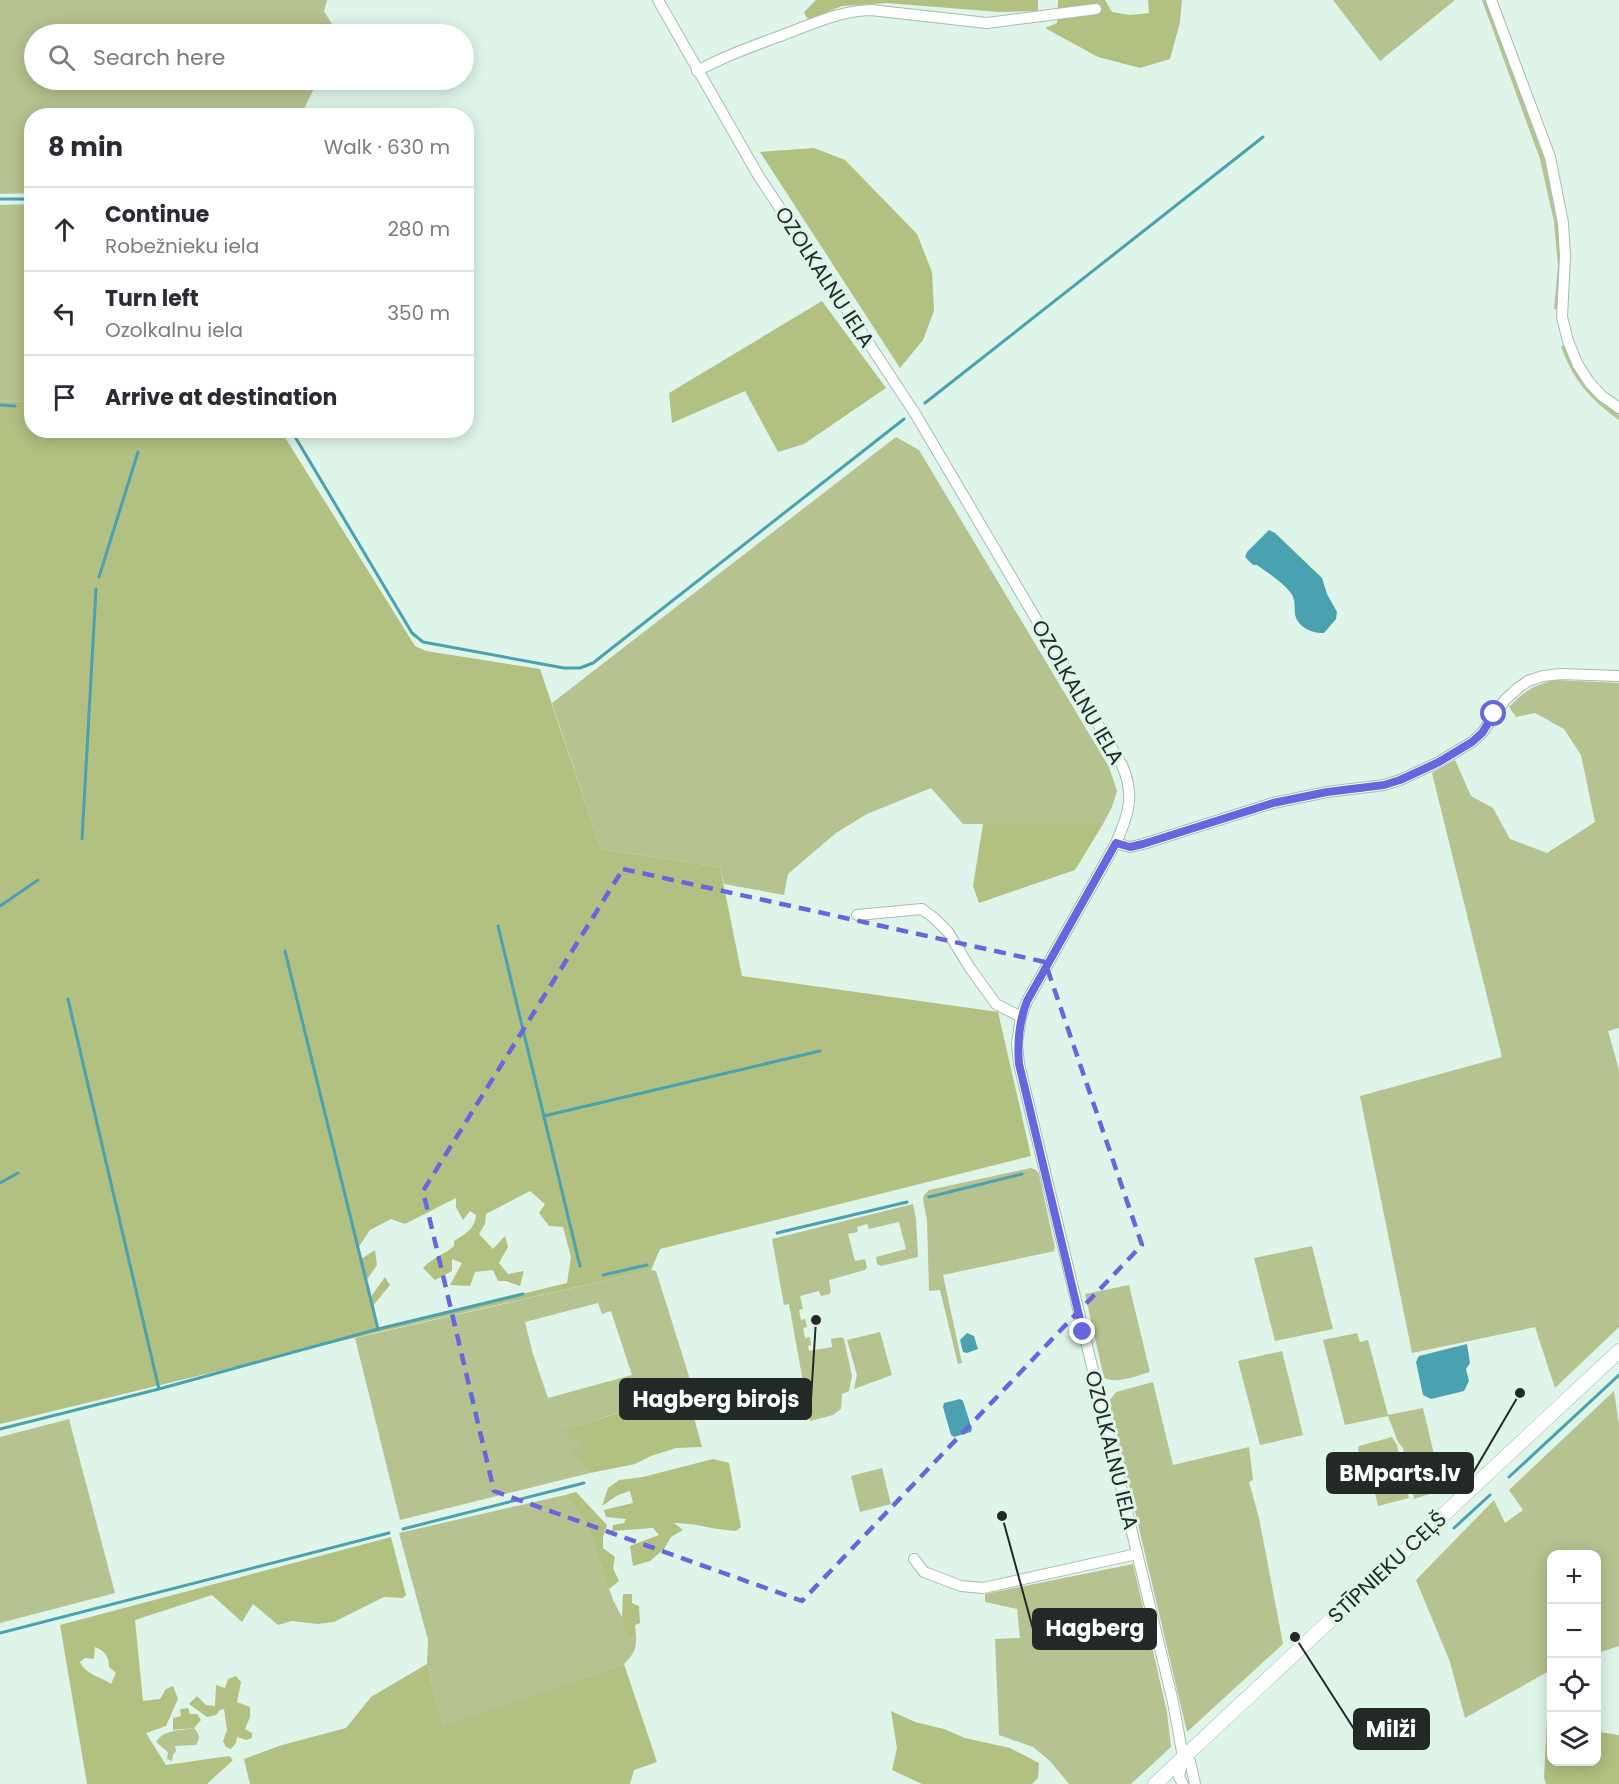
<!DOCTYPE html>
<meta charset="utf-8">
<style>
body{margin:0;font-family:Poppins,sans-serif;background:#f2f2f3;color:#2b2b33}
.controls{position:absolute;right:18px;bottom:18px;display:grid;overflow:hidden;border-radius:12px;box-shadow:0 3px 15px #0003}
.controls button{width:54px;height:54px;display:grid;place-items:center;padding:0;border:0;border-bottom:2px solid #e1e1e2;background:#fff;color:#2b2b33;font:30px sans-serif}
.stop{position:absolute;width:18px;height:18px;margin:-14px;border:4px solid #6866df;border-radius:50%;background:#fff}
.stop.end{background:#6866df;border-color:#fff;box-shadow:0 2px 6px #0008}
.list{margin:0;padding:0;list-style:none}
h2{display:flex;justify-content:space-between;align-items:center;height:78px;margin:0;padding:0 24px;font-size:26px}
h2 small{font-size:20px;font-weight:400;color:#7c7c81}
.list li{display:grid;grid-template-columns:39px 1fr auto;gap:18px;align-items:center;box-sizing:border-box;height:84px;padding:0 24px;border-top:2px solid #e1e1e2}
.list b{display:block;font-size:22px;white-space:nowrap}
.list p{margin:0;font-size:20px;white-space:nowrap;color:#7c7c81}
.list em{font-size:20px;font-style:normal;color:#7c7c81}
.icon{flex:none;width:33px;height:33px;fill:none;stroke:currentColor;stroke-width:2;stroke-linecap:round;stroke-linejoin:round}
.map{position:relative;flex:none;width:1619px;height:1784px;overflow:hidden}
.search{position:absolute;background:#fff;box-shadow:0 3px 15px #0003;left:24px;top:24px;width:450px;height:66px;display:flex;align-items:center;gap:15px;box-sizing:border-box;padding:0 21px;border-radius:33px;color:#7c7c81;font-size:22px}
.panel{position:absolute;background:#fff;box-shadow:0 3px 15px #0003;left:24px;top:108px;width:450px;height:330px;border-radius:24px}
.map>svg:first-child{display:block}
.green{fill:#b6c28f;fill-rule:evenodd}
.forest{fill:#b2c081;fill-rule:evenodd}
.water{fill:#4aa1b0}
.lines{fill:none;stroke-linecap:round;stroke-linejoin:round}
.stream{stroke:#4aa1b0;stroke-width:3}
.minor-casing{stroke:#a7bbb2;stroke-width:12}
.major-casing{stroke:#a7bbb2;stroke-width:15}
.minor{stroke:#fff;stroke-width:10}
.major{stroke:#fff;stroke-width:14}
.route{stroke:#6866df;stroke-width:8}
.marked{fill:none;stroke:#6866df;stroke-width:4.5;stroke-dasharray:12 8;stroke-linejoin:round}
.labels{text-anchor:middle;dominant-baseline:central;stroke-width:6;stroke-linejoin:round;paint-order:stroke}
.street-label{font-size:21px;fill:#222926;stroke:#dff5ea}
.leader{fill:none;stroke:#222926;stroke-width:2}
.callout-dot{fill:#222926;stroke:#dff5ea;stroke-width:2}
.callout{fill:#222926;stroke:#222926;stroke-width:2}
.callout-label{font-size:22px;text-anchor:middle;font-weight:bold;fill:#fff}
</style>
<div class="map">
<svg width="1619" height="1784" viewBox="0 0 1619 1784">
<rect width="100%" height="100%" fill="#dff5ea"/>
<g class="green">
<polygon points="0,0 327,0 324,11 338,34 34,34 34,80 318,80 301,115 32,116 31,193 0,194"/>
<polygon points="1333,0 1455,0 1380,61"/>
<polygon points="1482,0 1485,0 1545,160 1559,234 1559,309 1554,309 1558,266 1554,222 1540,159"/>
<polygon points="31,204 31,402 0,401 0,205"/>
<path d="M1565 345 1601 401 1619 415V420C1591 400 1572 379 1561 346Z"/>
<polygon points="896,437 919,450 1109,767 1117,791 1112,807 1103,824 963,824 931,788 867,814 836,833 788,874 784,895 724,884 720,867 601,849 552,703"/>
<path d="M1555 680 1619 683V1028L1608 1031 1619 1070V1327L1555 1388 1535 1327 1412 1353 1360 1096 1502 1057 1432 773 1455 760 1471 796 1493 808 1510 839 1547 853 1595 822 1581 755 1564 729 1535 713 1516 717 1509 707C1524 691 1534 685 1555 680Z"/>
<polygon points="1031,1168 1036,1170 1039,1174 1055,1248 1054,1251 1050,1252 943,1275 962,1363 958,1364 940,1290 929,1291 927,1220 923,1200 924,1195 929,1190"/>
<polygon points="913,1204 916,1219 918,1257 881,1266 877,1264 876,1257 906,1249 899,1222 869,1229 867,1224 857,1227 858,1232 848,1234 855,1261 865,1259 867,1267 865,1270 829,1280 831,1291 830,1294 821,1296 819,1291 800,1296 803,1309 799,1310 801,1320 805,1319 807,1327 803,1328 805,1338 810,1337 811,1345 808,1346 809,1351 832,1347 831,1339 841,1337 844,1339 852,1376 849,1391 842,1394 841,1409 833,1415 810,1421 789,1304 784,1305 772,1239"/>
<polygon points="1312,1246 1333,1329 1275,1341 1254,1258"/>
<path d="M651 1270 656 1271 693 1389 564 1430 571 1441 580 1437 584 1446 574 1450 581 1466 590 1473 400 1520 355 1338ZM598 1303 602 1314 611 1311 632 1375 548 1398 533 1354 525 1322Z"/>
<path d="M1129 1285 1150 1372C1135 1376 1118 1384 1104 1378L1085 1294Z"/>
<polygon points="880,1332 892,1375 854,1389 857,1375 847,1340"/>
<polygon points="1357,1333 1360,1342 1368,1340 1388,1415 1423,1408 1439,1475 1443,1475 1446,1489 1414,1499 1403,1448 1398,1442 1388,1416 1345,1425 1323,1340"/>
<polygon points="1282,1351 1303,1435 1260,1445 1238,1361"/>
<polygon points="1153,1382 1173,1465 1249,1447 1253,1480 1249,1482 1259,1518 1283,1644 1187,1732 1109,1401 1116,1392"/>
<polygon points="1614,1391 1619,1424 1619,1646 1597,1653 1596,1554 1552,1554 1551,1670 1465,1718 1450,1662 1416,1580 1494,1500 1505,1523 1523,1510 1509,1490"/>
<polygon points="69,1419 115,1593 0,1623 0,1437"/>
<polygon points="1392,1437 1397,1445 1409,1498 1378,1506 1371,1476 1364,1471 1358,1449 1359,1446"/>
<polygon points="882,1468 891,1504 860,1512 851,1476"/>
<path d="M565 1495 586 1523 613 1600 624 1621 628 1639 636 1636C637 1649 633 1655 624 1664L443 1728 427 1664 428 1640 399 1533Z"/>
<polygon points="1133,1564 1167,1712 1171,1747 1131,1784 1069,1784 1050,1761 1033,1747 999,1735 995,1639 1020,1638 1017,1609 985,1602 985,1594"/>
<path d="M194 1728C199 1734 201 1737 196 1745L175 1746 176 1751 173 1755 172 1761 167 1759 168 1752 156 1742C164 1729 180 1731 194 1728Z"/>
</g>
<g class="forest">
<polygon points="816,0 1038,0 1038,11 999,12 887,3 842,6 808,20 804,12"/>
<polygon points="1058,0 1105,0 1112,12 1130,15 1149,13 1148,0 1182,0 1180,22 1170,59 1140,68 1098,57 1045,28 1057,23"/>
<polygon points="814,148 845,160 917,234 932,272 934,311 923,340 900,368 760,152"/>
<polygon points="822,301 886,388 804,444 778,452 745,391 672,423 669,393"/>
<path d="M0 401 31 402 32 430 281 431 415 646 426 651 540 669 601 849 720 867 742 976 998 1012 1031 1156 660 1249 651 1270 370 1334 0 1424ZM530 1191 545 1204 539 1213 549 1226 563 1227 571 1257 567 1283 377 1329 372 1307 390 1285 385 1277 370 1298 366 1281 377 1265 375 1250 361 1259 358 1248 370 1230 391 1219 405 1224 456 1198V1207L463 1220 470 1211 476 1215C475 1229 465 1234 454 1241V1246C444 1255 433 1257 423 1268L435 1280 452 1271V1259L462 1263 450 1285 470 1286 475 1272 493 1270 498 1281H506L520 1286 524 1271 508 1274 499 1263 508 1247 505 1236 493 1249 479 1234 485 1224 486 1214Z"/>
<polygon points="983,824 1103,824 1075,870 979,903 973,886"/>
<polygon points="687,1392 702,1447 676,1448 651,1456 635,1464 590,1473 581,1466 573,1450 583,1446 580,1438 571,1441 563,1430"/>
<path d="M713 1459 729 1463 741 1527 736 1531C715 1530 695 1523 674 1523L683 1530 671 1537 664 1549 650 1561 633 1566 630 1546 659 1535 653 1528 612 1531 613 1525 624 1523 626 1519 606 1517 604 1510 633 1503 630 1491 618 1495 602 1506 608 1488 619 1480 643 1477Z"/>
<polygon points="576,1492 607,1525 603,1537 603,1548 615,1557 613,1568 619,1581 609,1589 586,1523 565,1495"/>
<path d="M391 1537 406 1595 403 1598 384 1597 334 1622 318 1624 292 1621 278 1625 253 1604 242 1622 212 1595 135 1620 143 1701 160 1699 166 1689 173 1686 178 1699 166 1726 146 1733 166 1765 229 1756 233 1760 207 1784H87L60 1625ZM95 1647C105 1651 109 1656 109 1667L116 1673 111 1684C100 1676 86 1675 80 1662L85 1658 94 1659Z"/>
<polygon points="623,1594 632,1594 632,1603 639,1606 640,1623 635,1625 636,1636 628,1639 622,1618"/>
<polygon points="427,1664 443,1727 624,1664 657,1762 634,1770 630,1784 250,1784 244,1759 282,1745 346,1728 371,1697"/>
<polygon points="236,1676 241,1682 237,1702 250,1707 250,1717 245,1729 252,1733 252,1738 246,1740 237,1737 236,1743 231,1749 226,1747 223,1741 227,1730 224,1709 220,1710 216,1715 207,1717 189,1704 197,1696 206,1705 215,1706 216,1685 225,1688 228,1679"/>
<polygon points="188,1708 190,1714 197,1714 201,1720 194,1728 173,1730 173,1718 181,1716 180,1709"/>
<polygon points="891,1711 915,1722 944,1729 965,1738 1010,1748 1039,1763 1038,1778 1032,1784 922,1784 892,1770 897,1748"/>
<polygon points="1547,1720 1551,1722 1552,1762 1596,1762 1597,1728 1600,1732 1619,1735 1619,1784 1546,1784 1544,1778"/>
</g>
<g class="water">
<path d="M1269 530 1275 533 1322 578 1327 594 1337 612 1336 619 1324 633C1313 634 1297 627 1295 614 1294 605 1296 599 1290 592 1281 581 1268 573 1257 565H1253L1245 557 1247 552Z"/>
<polygon points="967,1333 974,1336 978,1349 967,1353 963,1352 960,1340"/>
<polygon points="1467,1344 1470,1363 1466,1369 1469,1381 1464,1391 1431,1399 1423,1395 1416,1362 1419,1356"/>
<polygon points="960,1399 963,1401 972,1429 971,1432 954,1437 951,1435 943,1407 944,1403"/>
</g>
<g class="lines">
<g class="stream">
<polyline points="0,199 32,199"/>
<polyline points="925,403 1263,137"/>
<polyline points="0,405 15,406"/>
<polyline points="26,405 32,406"/>
<polyline points="291,430 412,633 423,642 564,668 580,668 593,663 904,419"/>
<polyline points="99,577 138,452"/>
<polyline points="82,839 96,589"/>
<polyline points="0,906 38,880"/>
<polyline points="498,926 580,1266"/>
<polyline points="285,951 378,1329"/>
<polyline points="68,999 159,1389"/>
<polyline points="544,1116 820,1051"/>
<polyline points="0,1183 18,1173"/>
<polyline points="929,1197 1022,1174"/>
<polyline points="777,1233 907,1202"/>
<polyline points="603,1275 647,1265"/>
<polyline points="0,1429 159,1389 378,1329 523,1294"/>
<polyline points="1509,1477 1619,1375"/>
<polyline points="1454,1528 1490,1495"/>
<polyline points="403,1529 584,1483"/>
<polyline points="0,1633 389,1533"/>
</g>
<g class="minor-casing">
<g id="minor">
<path d="M658 0 758 175 916 415 1122 765C1135 795 1129 814 1116 843L1027 1001 1021 1017 1017 1044 1019 1064 1173 1702 1183 1757 1179 1777 1183 1784"/>
<polyline points="1491,0 1550,157 1563,223 1565,256 1562,317 1568,341 1578,365 1589,382 1602,396 1619,408"/>
<path d="M697 71C725 56 753 46 783 35 812 24 839 11 871 10L987 23 1096 9"/>
<polyline points="1116,843 1130,847 1143,844 1273,803 1327,792 1384,785 1400,780 1439,762 1472,742 1482,733 1505,700 1518,688 1528,681 1543,676 1561,674 1619,676"/>
<polyline points="857,915 922,909 934,918 948,932 970,968 996,1004 1021,1017"/>
<polyline points="914,1559 924,1572 961,1586 983,1588 1137,1554"/>
<polyline points="1183,1757 1190,1761 1195,1784"/>
</g>
</g>
<g class="major-casing">
<polyline id="major" points="1155,1784 1619,1351"/>
</g>
<use href="#minor" class="minor"/>
<use href="#major" class="major"/>
</g>
<g class="lines">
<path class="route" d="M1083 1332 1019 1064C1017 1041 1019 1022 1027 1001L1116 843 1130 847 1143 844 1273 803 1327 792 1384 785 1400 780 1439 762 1472 742 1482 733 1494 714"/>
</g>
<path class="marked" d="M623 869 1045 962 1142 1245 802 1601 494 1491 423 1191Z"/>
<g class="labels">
<g class="street-label">
<text transform="translate(825 277) rotate(57)">OZOLKALNU IELA</text>
<text transform="translate(1078 692) rotate(60)">OZOLKALNU IELA</text>
<text transform="translate(1112 1450) rotate(76)">OZOLKALNU IELA</text>
<text transform="translate(1387 1567) rotate(-43)">STĪPNIEKU CEĻŠ</text>
</g>
</g>
<path class="leader" d="M816 1320L811 1399M1520 1393L1473 1473M1002 1516L1033 1629M1295 1637L1354 1729"/>
<g class="callout-dot">
<circle cx="816" cy="1320" r="6"/>
<circle cx="1520" cy="1393" r="6"/>
<circle cx="1002" cy="1516" r="6"/>
<circle cx="1295" cy="1637" r="6"/>
</g>
<g class="callout">
<rect x="620" y="1379" width="191" height="40" rx="6"/>
<rect x="1327" y="1453" width="146" height="40" rx="6"/>
<rect x="1033" y="1609" width="123" height="40" rx="6"/>
<rect x="1354" y="1709" width="75" height="40" rx="6"/>
</g>
<g class="callout-label">
<text x="716" y="1407">Hagberg birojs</text>
<text x="1400" y="1481">BMparts.lv</text>
<text x="1095" y="1636">Hagberg</text>
<text x="1391" y="1737">Milži</text>
</g>
</svg>
<div class="controls">
<button>+</button>
<button>−</button>
<button><svg class="icon" aria-label="locate" viewBox="0 0 24 24"><circle cx="12" cy="12" r="6"/><path d="M12 2v4M12 18v4M2 12h4M18 12h4"/></svg></button>
<button><svg class="icon" aria-label="layers" viewBox="0 0 24 24"><path d="M12 4l9 5-9 5-9-5zM3 14l9 5 9-5"/></svg></button>
</div>
<div class="stop" style="left:1494px;top:714px"></div>
<div class="stop end" style="left:1083px;top:1332px"></div>
<div class="search"><svg class="icon" aria-label="search" viewBox="0 0 24 24"><circle cx="10" cy="10" r="6"/><path d="M15 15l6 6"/></svg>Search here</div>
<section class="panel">
<h2>8 min<small>Walk · 630 m</small></h2>
<ul class="list">
<li><svg class="icon" aria-label="ahead" viewBox="0 0 24 24"><path d="M12 20V5M6 11l6-6 6 6"/></svg><div><b>Continue</b><p>Robežnieku iela</p></div><em>280 m</em></li>
<li><svg class="icon" aria-label="left" viewBox="0 0 24 24"><path d="M17 20v-9H6M10 6l-5 5 5 5"/></svg><div><b>Turn left</b><p>Ozolkalnu iela</p></div><em>350 m</em></li>
<li><svg class="icon" aria-label="arrive" viewBox="0 0 24 24"><path d="M6 21V4h12l-3 4 3 4H6"/></svg><div><b>Arrive at destination</b></div></li>
</ul>
</section>
</div>
